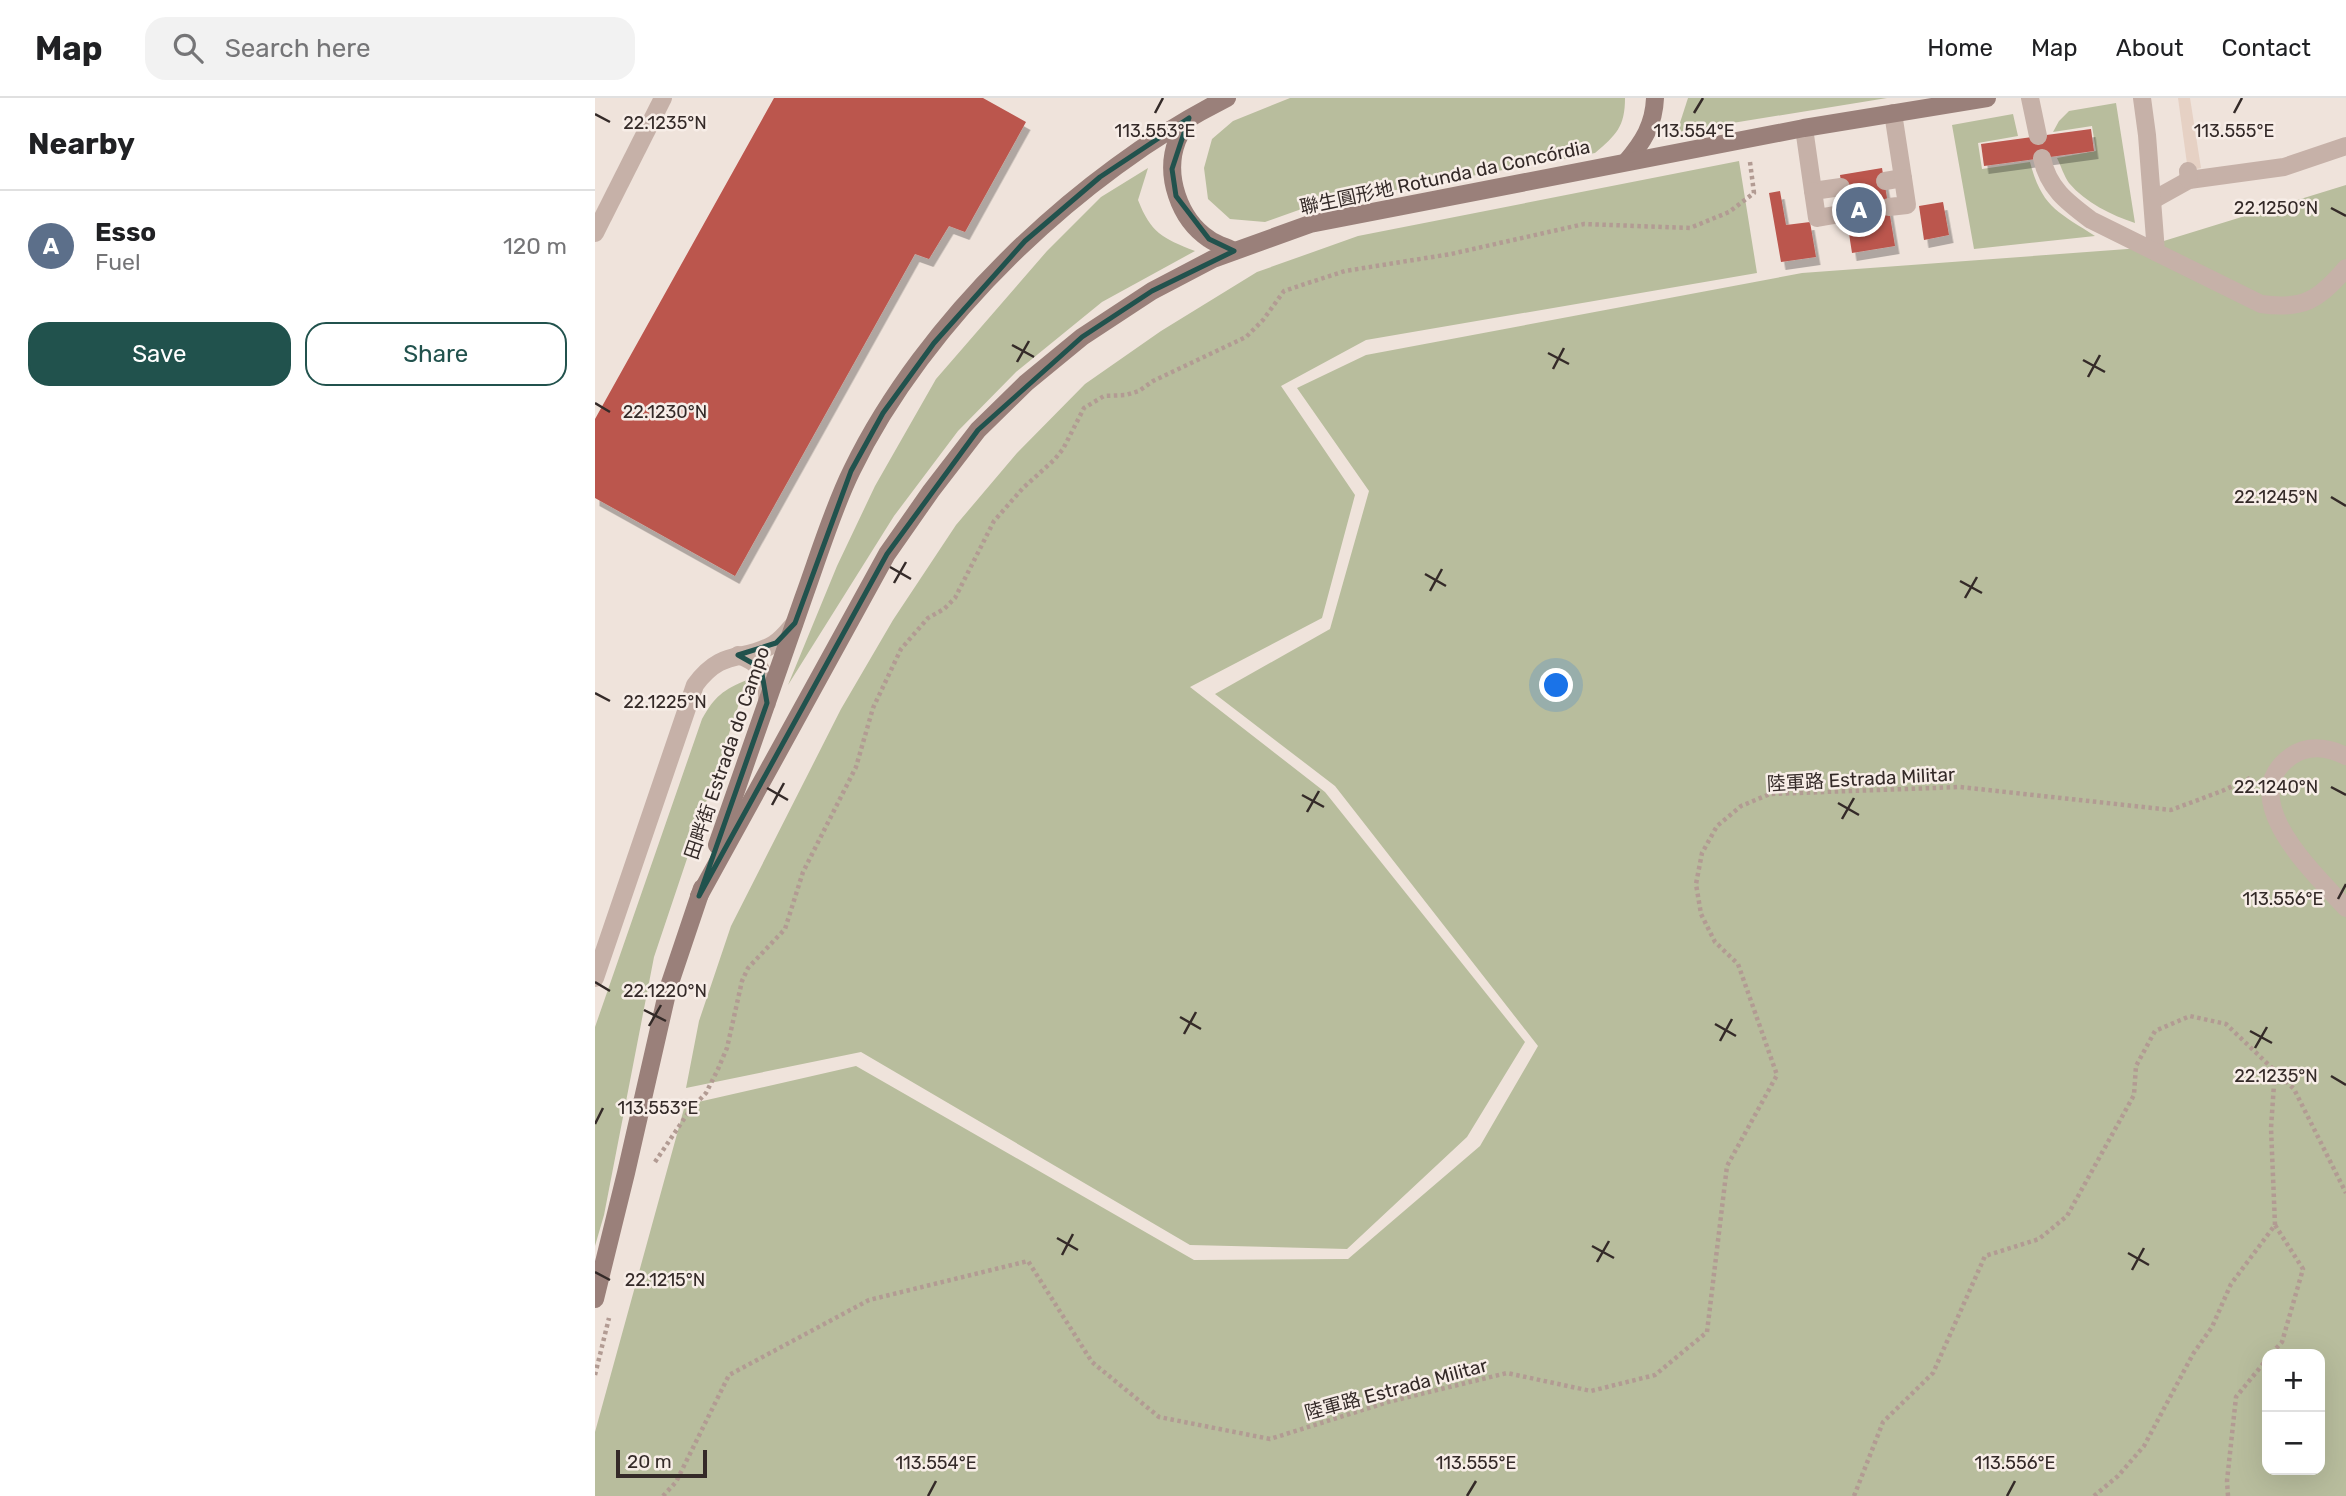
<!DOCTYPE html>
<meta charset="utf-8">
<style>
body{margin:0;font-family:Rubik,"Noto Sans SC",sans-serif;background:#f2f2f2;color:#202124}
.controls{position:absolute;right:21px;bottom:21px;display:grid;overflow:hidden;border-radius:14px;box-shadow:0 7px 28px #0002}
.controls button{width:63px;height:63px;display:grid;place-items:center;padding:0;border:0;border-bottom:2px solid #e0e0e0;background:#fff;color:#202124;font:35px sans-serif}
.scale{position:absolute;left:21px;bottom:18px;width:91px;box-sizing:border-box;padding-left:7px;border:4px solid #342a28;border-top:0;font-size:19px;line-height:24px;white-space:nowrap;color:#342a28;-webkit-text-stroke:5px #f7ede7;paint-order:stroke}
.you{position:absolute;left:962px;top:588px;width:24px;height:24px;margin:-18px;border:5px solid #fff;border-radius:50%;background:#1a73e8;box-shadow:0 0 0 10px #1a73e833}
.badge{display:grid;place-items:center;width:46px;height:46px;border-radius:50%;background:#21524d;color:#fff;font-size:23px;font-weight:700}
.pin{position:absolute;translate:-50% -50%;border:4px solid #fff;box-shadow:0 2px 7px #0006}
.list{margin:0;padding:0;list-style:none}
h2{display:flex;justify-content:space-between;align-items:center;height:91px;margin:0;padding:0 28px;font-size:30px}
h2 small{font-size:23px;font-weight:400;color:#757577}
.list li{display:grid;grid-template-columns:46px 1fr auto;gap:21px;align-items:center;box-sizing:border-box;height:112px;padding:0 28px;border-top:2px solid #e0e0e0}
.list b{display:block;font-size:26px;white-space:nowrap}
.list p{margin:0;font-size:23px;white-space:nowrap;color:#757577}
.list em{font-size:23px;font-style:normal;color:#757577}
.actions{display:flex;gap:14px;padding:21px 28px}
.actions a{flex:1;padding:16px 0;border:2px solid #21524d;border-radius:21px;text-align:center;font-size:24px;color:#21524d}
.actions .main{background:#21524d;color:#fff}
.icon{flex:none;width:38px;height:38px;fill:none;stroke:currentColor;stroke-width:2;stroke-linecap:round;stroke-linejoin:round}
.map{position:relative;flex:none;width:1751px;height:1398px;overflow:hidden}
header{display:flex;align-items:center;gap:42px;box-sizing:border-box;height:98px;padding:0 35px;background:#fff;border-bottom:2px solid #e0e0e0}
header strong{font-size:33px}
nav{display:flex;gap:38px;margin-inline-start:auto;font-size:24px}
.search{width:490px;height:63px;background:#f2f2f2;display:flex;align-items:center;gap:18px;box-sizing:border-box;padding:0 24px;border-radius:21px;color:#757577;font-size:26px}
main{display:flex}
aside{flex:1;background:#fff}
.map>svg:first-child{display:block}
.green{fill:#b8bd9d;fill-rule:evenodd}
.plaza{fill:#e6d1c4}
.building{fill:#bb564e;filter:url(#shadow)}
.lines{fill:none;stroke-linecap:round;stroke-linejoin:round}
.path{stroke:#b29b93;stroke-width:4.5;stroke-dasharray:3.5 3.5;stroke-linecap:butt}
.service{stroke:#c6b1a8;stroke-width:18}
.pedestrian{stroke:#c6b1a8;stroke-width:18}
.minor{stroke:#c6b1a8;stroke-width:18}
.secondary{stroke:#9a807a;stroke-width:18}
.marked{fill:none;stroke:#21524d;stroke-width:5;stroke-linejoin:round}
.ticks{fill:none;stroke:#342a28;stroke-width:2.5}
.labels{text-anchor:middle;dominant-baseline:central;stroke-width:5;stroke-linejoin:round;paint-order:stroke}
.street-label{font-size:19px;fill:#342a28;stroke:#f7ede7}
.ticks-label{font-size:18px;text-anchor:middle;fill:#342a28;stroke:#f7ede7;stroke-width:5;stroke-linejoin:round;paint-order:stroke}
</style>
<header>
<strong>Map</strong>
<div class="search"><svg class="icon" aria-label="search" viewBox="0 0 24 24"><circle cx="10" cy="10" r="6"/><path d="M15 15l6 6"/></svg>Search here</div>
<nav><a>Home</a><a>Map</a><a>About</a><a>Contact</a></nav>
</header>
<main>
<aside>
<h2>Nearby<small></small></h2>
<ul class="list">
<li><span class="badge" style="background:#5c6f8a">A</span><div><b>Esso</b><p>Fuel</p></div><em>120 m</em></li>
</ul>
<div class="actions"><a class="main">Save</a><a>Share</a></div>
</aside>
<div class="map">
<svg width="1751" height="1398" viewBox="0 0 1751 1398">
<defs>
<filter id="shadow"><feDropShadow dx="4.5" dy="8" stdDeviation="0" flood-color="#0004"/></filter>
</defs>
<rect width="100%" height="100%" fill="#efe3db"/>
<g class="green">
<path d="M695 0H1030C1030 29 1021 37 1000 55L715 108 670 124 635 121 613 101 609 70 617 41 638 23Z"/>
<polygon points="1093,0 1292,0 1082,34"/>
<path d="M1521 5 1540 125C1516 117 1491 105 1474 85 1469 78 1466 68 1462 60L1501 53 1497 28 1458 34 1464 23 1474 13Z"/>
<path d="M1418 16 1423 38 1383 45 1387 71 1435 64C1447 110 1464 114 1500 138L1379 151 1357 27Z"/>
<polygon points="1144,63 1162,175 771,242 686,288 760,397 727,520 595,589 730,694 930,944 872,1039 752,1151 595,1147 266,954 91,990 104,923 136,828 246,611 298,522 361,427 422,355 490,286 566,233 662,174 763,138"/>
<path d="M553 70 543 102C556 135 567 140 600 153L507 204 421 274 363 333 299 418 193 587 242 468 280 388 341 281 452 153 506 99Z"/>
<path d="M1751 87V1398H0V1334L90 1007 261 968 599 1162 753 1161 885 1048 943 948 740 688 620 596 735 531 774 393 702 290 771 257 1207 175 1546 150ZM1672 1256H1725V1372H1672Z"/>
<path d="M152 582 59 859 9 1117 0 1148V929L107 621C120 598 128 592 152 582Z"/>
</g>
<polygon class="plaza" points="1583,0 1595,0 1606,70 1593,73"/>
<g class="building">
<polygon points="179,0 388,0 431,24 370,134 354,128 334,161 320,156 140,478 0,400 0,321"/>
<polygon points="1496,31 1499,53 1389,68 1386,46"/>
<polygon points="1287,70 1300,148 1257,155 1245,77"/>
<polygon points="1185,93 1191,127 1215,124 1221,159 1186,164 1174,95"/>
<polygon points="1348,104 1354,137 1329,142 1324,108"/>
</g>
<g class="lines">
<g class="path">
<polyline points="60,1064 95,1012 111,995 123,971 132,950 147,883 153,870 190,831 208,774 261,669 278,610 306,551 333,520 349,511 360,500 399,423 428,390 459,362 468,351 489,310 509,298 531,297 544,293 558,283 651,239 668,222 689,193 713,185 750,173 856,156 989,126 1095,130 1134,114 1159,95 1155,64"/>
<polyline points="1680,1127 1676,1030 1680,972"/>
<polyline points="0,1277 14,1220"/>
<polyline points="68,1398 81,1384 134,1277 274,1202 433,1163 497,1264 564,1319 675,1341 793,1304 912,1275 996,1293 1060,1277 1112,1234 1132,1068 1182,977 1143,866 1120,844 1106,816 1101,786 1107,755 1122,728 1146,708 1175,696 1365,689 1576,712 1627,693 1655,680"/>
<polyline points="1259,1398 1288,1324 1338,1275 1390,1158 1444,1141 1472,1118 1539,997 1541,968 1560,933 1595,918 1631,926 1699,991 1751,1095"/>
<polyline points="1499,1398 1523,1378 1549,1348 1598,1256 1617,1229 1636,1186 1680,1127 1708,1171 1687,1244 1676,1256"/>
<polyline points="1633,1398 1632,1383 1641,1299 1672,1261"/>
</g>
<g class="service">
<polyline points="1209,30 1218,93 1246,89"/>
<polyline points="1290,83 1308,80 1298,15"/>
<polyline points="1218,93 1222,120 1251,115"/>
<polyline points="1558,102 1594,82 1689,69 1751,48"/>
<polyline points="1294,109 1312,107 1308,80"/>
<polyline points="0,135 68,0"/>
</g>
<polyline class="pedestrian" points="1593,73 1594,82"/>
<g class="minor">
<polyline points="1435,0 1443,38"/>
<polyline points="1547,0 1552,37 1561,154"/>
<path d="M1447 60C1453 90 1472 104 1496 122L1666 206C1708 212 1724 202 1751 170"/>
<path d="M143 557C169 566 173 578 172 605"/>
<path d="M1751 658C1732 649 1713 646 1695 659 1638 701 1721 777 1751 810"/>
<path d="M0 880 100 587C128 549 147 565 179 546 187 541 193 533 199 526"/>
</g>
<g class="secondary">
<path d="M592 23C589 29 585 36 582 43 569 77 584 121 614 141 621 146 631 149 639 153"/>
<path d="M1031 64C1048 44 1059 27 1060 0"/>
<path d="M122 747C151 665 179 583 208 501 223 460 238 410 257 372 329 223 484 74 632 0"/>
<polyline points="104,798 292,456 336,393 383,332 431,285 487,239 557,193 618,161 715,126 1209,30 1392,0"/>
<polyline points="0,1201 31,1075 73,891 107,790"/>
</g>
</g>
<path class="marked" d="M594 20 577 71 581 98 614 141 639 153 557 193 487 239 383 332 292 456 104 798 172 605 166 570 143 557 181 545 200 525 256 373 288 315 339 245 430 143 505 79Z"/>
<path class="ticks" d="M560 15 568 0M1099 15 1108 0M1639 15 1647 0M0 16 15 24M1736 110 1751 118M417 247 439 259M953 255 974 266M1488 262 1510 274M422 264 434 243M958 271 969 250M1493 279 1505 257M0 305 15 314M1736 399 1751 408M295 469 316 481M830 476 851 488M1365 483 1387 495M299 485 311 464M835 493 847 471M1370 500 1382 479M0 595 15 603M1736 689 1751 697M172 690 193 702M707 697 729 709M1243 705 1264 717M177 707 189 685M712 714 724 693M1247 721 1259 700M1743 801 1751 786M0 884 15 893M49 912 71 923M585 919 606 931M1120 926 1141 938M54 928 66 907M1655 933 1677 945M589 936 601 914M1125 943 1137 921M1660 950 1672 929M1736 978 1751 987M0 1026 8 1010M462 1140 483 1152M997 1148 1019 1160M1533 1155 1554 1167M467 1157 478 1136M1002 1164 1014 1143M1537 1172 1549 1150M0 1174 15 1182M333 1398 341 1383M872 1398 881 1383M1412 1398 1420 1383"/>
<g class="labels">
<g class="street-label">
<text transform="translate(850 79) rotate(-12)">聯生圓形地 Rotunda da Concórdia</text>
<text transform="translate(132 655) rotate(-71)">田畔街 Estrada do Campo</text>
<text transform="translate(1266 681) rotate(-3)">陸軍路 Estrada Militar</text>
<text transform="translate(801 1291) rotate(-15)">陸軍路 Estrada Militar</text>
</g>
</g>
<g class="ticks-label">
<text x="70" y="31">22.1235°N</text>
<text x="560" y="39">113.553°E</text>
<text x="1099" y="39">113.554°E</text>
<text x="1639" y="39">113.555°E</text>
<text x="1681" y="116">22.1250°N</text>
<text x="70" y="320">22.1230°N</text>
<text x="1681" y="405">22.1245°N</text>
<text x="70" y="610">22.1225°N</text>
<text x="1681" y="695">22.1240°N</text>
<text x="1688" y="807">113.556°E</text>
<text x="70" y="899">22.1220°N</text>
<text x="1681" y="984">22.1235°N</text>
<text x="63" y="1016">113.553°E</text>
<text x="70" y="1188">22.1215°N</text>
<text x="341" y="1371">113.554°E</text>
<text x="881" y="1371">113.555°E</text>
<text x="1420" y="1371">113.556°E</text>
</g>
</svg>
<div class="controls">
<button>+</button>
<button>−</button>
</div>
<div class="scale">20 m</div>
<div class="you"></div>
<div class="pin badge" style="left:1264px;top:112px;background:#5c6f8a">A</div>
</div>
</main>
